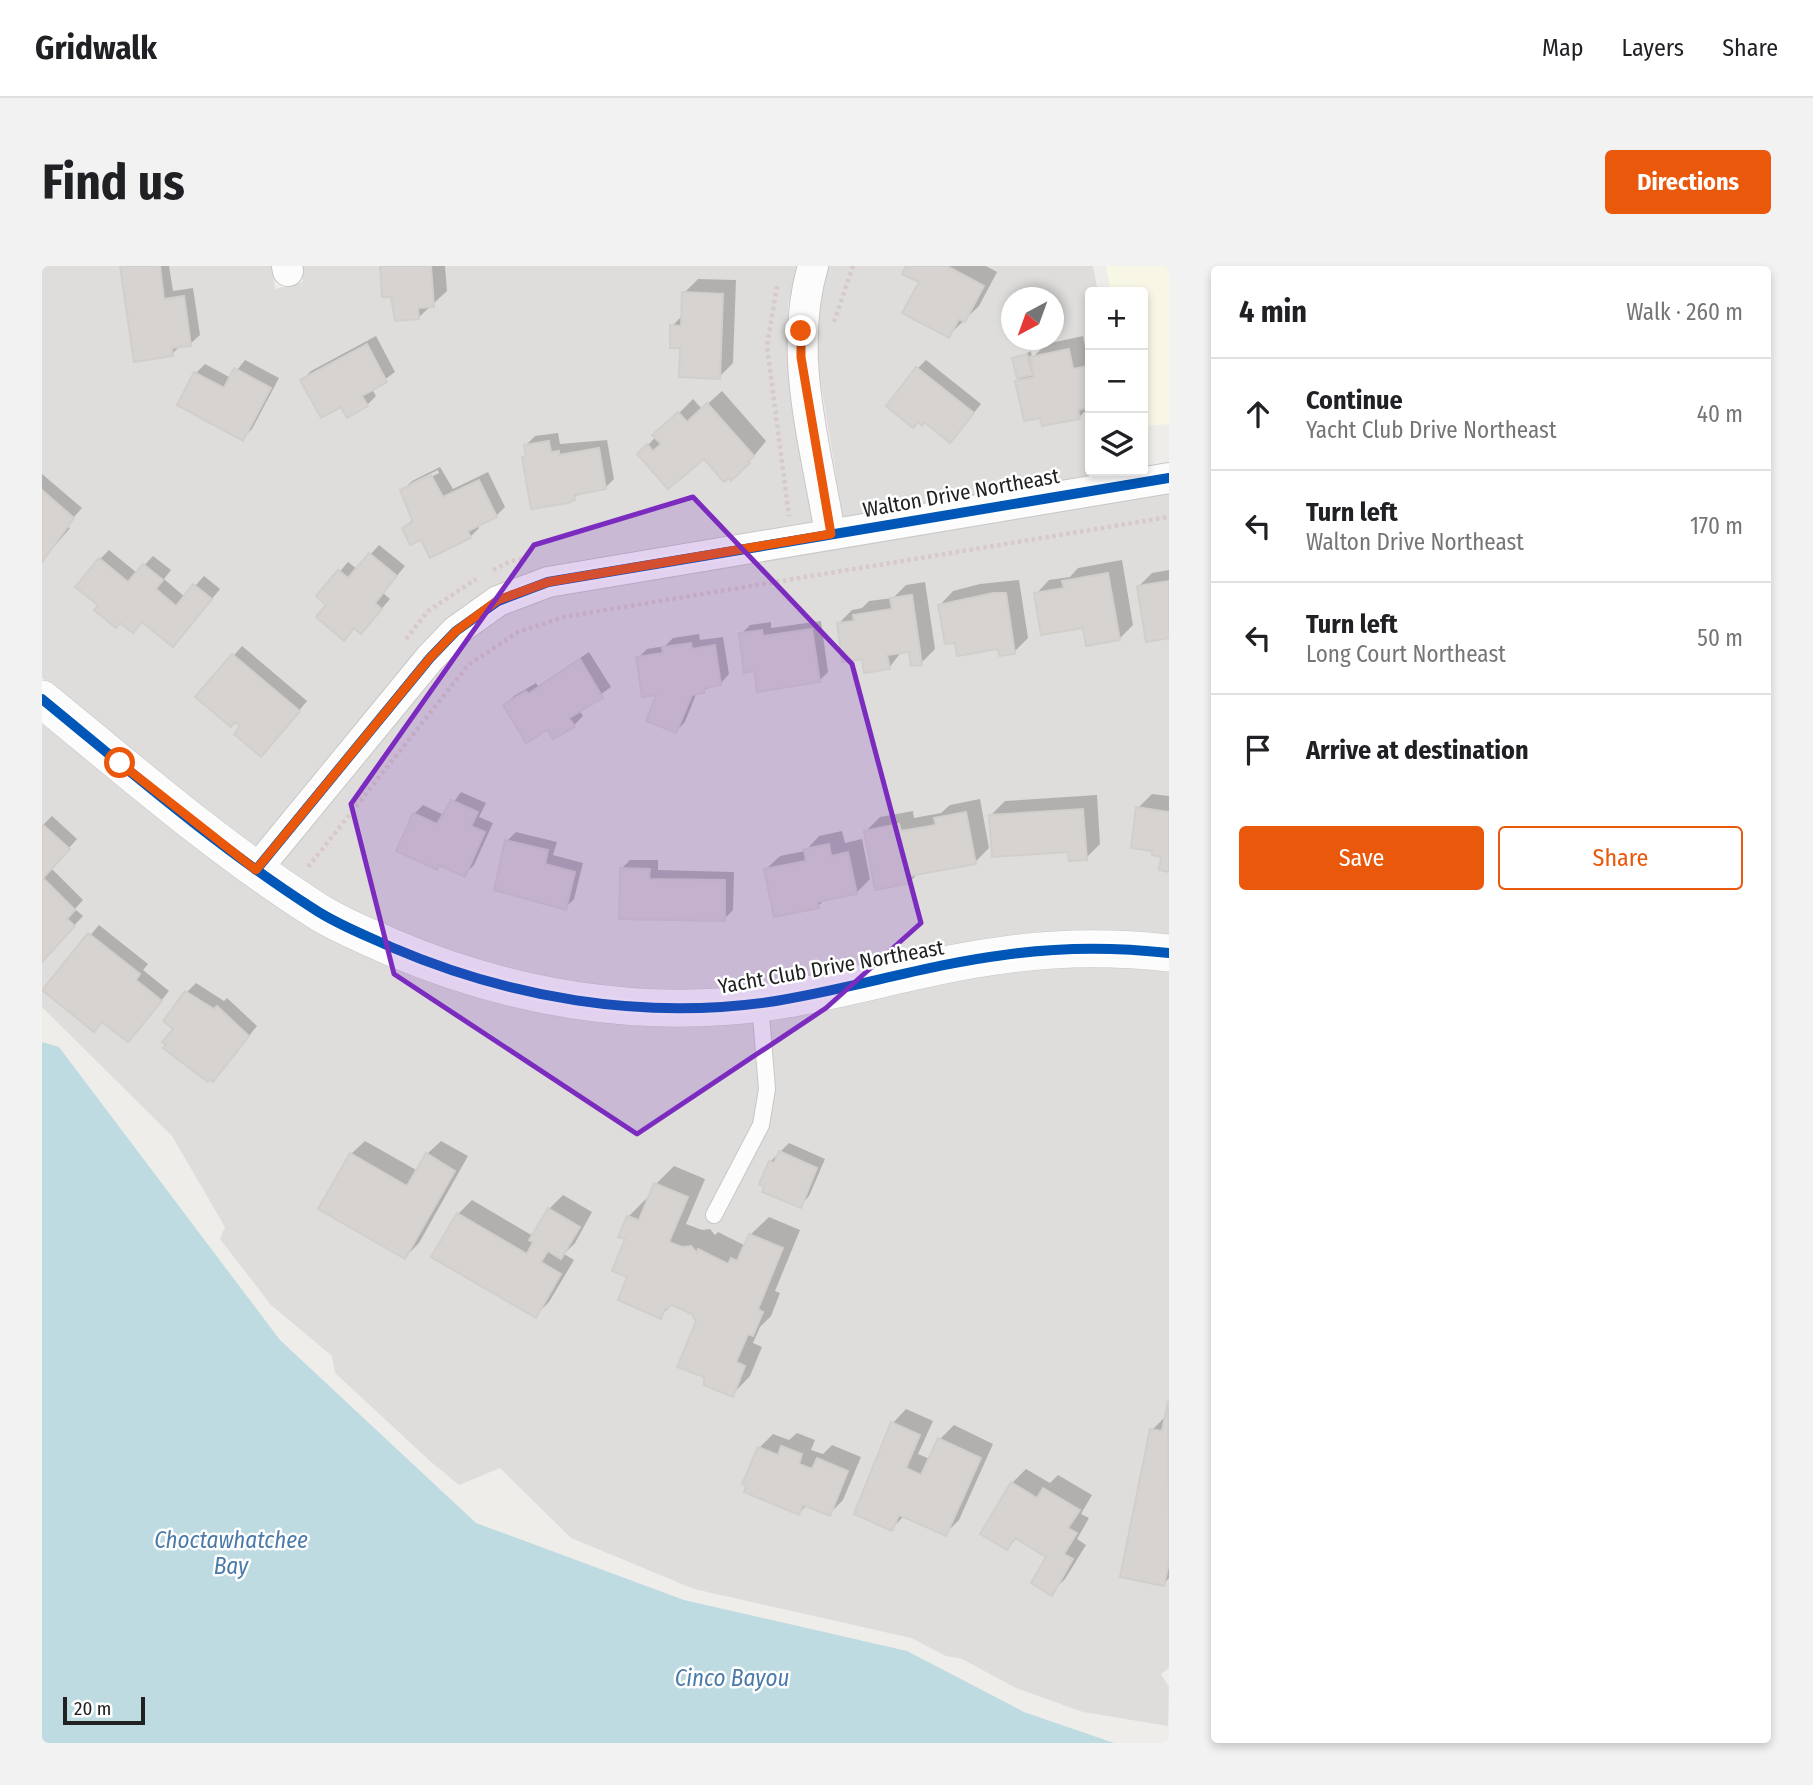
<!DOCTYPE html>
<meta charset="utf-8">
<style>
body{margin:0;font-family:"Fira Sans Condensed",sans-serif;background:#f2f2f2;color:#202124}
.controls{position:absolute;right:21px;top:21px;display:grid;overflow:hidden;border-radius:7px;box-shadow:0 4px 10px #0003}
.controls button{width:63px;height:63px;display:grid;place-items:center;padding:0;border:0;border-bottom:2px solid #e0e0e0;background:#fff;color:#202124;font:35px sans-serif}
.compass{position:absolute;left:959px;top:21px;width:63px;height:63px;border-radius:50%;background:#fff;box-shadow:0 4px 10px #0003;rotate:221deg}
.scale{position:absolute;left:21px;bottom:18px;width:82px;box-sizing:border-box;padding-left:7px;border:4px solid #212121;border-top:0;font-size:19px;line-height:24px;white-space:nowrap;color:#212121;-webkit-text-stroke:5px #fff;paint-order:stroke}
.stop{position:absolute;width:21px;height:21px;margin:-16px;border:5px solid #ea580c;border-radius:50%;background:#fff}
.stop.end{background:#ea580c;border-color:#fff;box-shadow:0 2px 7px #0008}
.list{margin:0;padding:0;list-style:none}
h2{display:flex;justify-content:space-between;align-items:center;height:91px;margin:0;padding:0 28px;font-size:30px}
h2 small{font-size:23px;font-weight:400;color:#757577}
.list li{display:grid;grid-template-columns:46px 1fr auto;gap:21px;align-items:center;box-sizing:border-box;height:112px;padding:0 28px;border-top:2px solid #e0e0e0}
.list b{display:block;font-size:26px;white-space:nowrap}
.list p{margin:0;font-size:23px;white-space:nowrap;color:#757577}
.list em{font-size:23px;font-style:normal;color:#757577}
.actions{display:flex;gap:14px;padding:21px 28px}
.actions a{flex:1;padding:16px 0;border:2px solid #ea580c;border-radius:7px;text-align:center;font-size:24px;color:#ea580c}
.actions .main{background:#ea580c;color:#fff}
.icon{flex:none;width:38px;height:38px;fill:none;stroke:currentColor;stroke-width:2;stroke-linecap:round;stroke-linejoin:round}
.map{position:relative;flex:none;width:1127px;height:1477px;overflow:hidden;border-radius:7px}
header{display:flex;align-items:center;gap:42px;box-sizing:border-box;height:98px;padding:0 35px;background:#fff;border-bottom:2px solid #e0e0e0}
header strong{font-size:33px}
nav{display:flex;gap:38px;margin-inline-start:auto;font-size:24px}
.intro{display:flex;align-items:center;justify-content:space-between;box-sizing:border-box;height:168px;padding:0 42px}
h1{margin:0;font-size:49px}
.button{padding:18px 32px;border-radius:7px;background:#ea580c;color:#fff;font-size:24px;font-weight:700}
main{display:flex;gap:42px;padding:0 42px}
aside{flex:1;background:#fff;border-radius:7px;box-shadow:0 4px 10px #0003}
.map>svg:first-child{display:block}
.residential{fill:#dedddb;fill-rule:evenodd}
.education{fill:#f8f7e6}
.water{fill:#bedbe2}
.shadow{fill:#0003;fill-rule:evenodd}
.building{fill:#d6d3d1;stroke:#d2cfcb;stroke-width:2}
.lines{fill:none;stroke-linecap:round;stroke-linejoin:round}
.service-casing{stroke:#c8c7c6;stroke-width:18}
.minor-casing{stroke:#c8c7c6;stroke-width:32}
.tertiary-casing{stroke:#c8c7c6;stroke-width:38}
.path{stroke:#d8cac8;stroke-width:4.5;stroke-dasharray:3.5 3.5;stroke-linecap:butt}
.service{stroke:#fdfcfc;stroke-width:16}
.minor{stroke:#fdfcfc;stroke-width:30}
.tertiary{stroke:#fdfcfc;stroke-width:37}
.cycleway-casing{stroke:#fff;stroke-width:15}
.cycleway{stroke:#0057b8;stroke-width:10}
.route{stroke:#ea580c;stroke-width:9}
.marked{fill:#7b2cbf;fill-opacity:0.2;stroke:#7b2cbf;stroke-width:5;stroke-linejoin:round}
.labels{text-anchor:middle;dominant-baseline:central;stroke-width:5;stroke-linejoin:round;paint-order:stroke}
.street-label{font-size:21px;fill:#212121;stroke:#fff}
.water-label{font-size:23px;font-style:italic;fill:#4a7aaa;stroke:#fff}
</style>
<header>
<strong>Gridwalk</strong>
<nav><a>Map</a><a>Layers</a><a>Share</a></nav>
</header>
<div class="intro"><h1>Find us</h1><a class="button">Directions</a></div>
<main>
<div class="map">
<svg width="1127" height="1477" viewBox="0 0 1127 1477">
<rect width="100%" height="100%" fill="#efedea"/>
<g class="residential">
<polygon points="0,0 230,0 233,23 261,16 260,0 756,0 746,39 745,95 771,256 506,302 448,323 213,583 0,412"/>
<path d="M786 0H1051L1056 26H1048V205H1081L801 252 774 88 775 41ZM970 32H1012V74H970Z"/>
<polygon points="1127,227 1127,672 665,727 553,722 440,699 314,649 235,599 399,401 423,376 461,348 508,331"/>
<polygon points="0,452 154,579 508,747 1029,697 1127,702 1127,1402 1119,1408 1127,1421 1126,1460 1041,1446 974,1422 920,1393 904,1390 869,1372 652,1323 529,1272 458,1202 417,1219 388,1195 293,1107 290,1090 229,1039 178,973 183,961 130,870 0,741"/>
</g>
<polygon class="education" points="1064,0 1127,0 1127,158 1101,160 1101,26 1069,26"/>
<polygon class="water" points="0,776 17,781 238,1074 434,1257 642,1334 865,1385 982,1446 1072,1477 0,1477"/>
<g class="shadow">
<polygon points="80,0 127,0 131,25 151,22 158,69 148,78 139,79 130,88"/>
<polygon points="340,0 403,0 405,25 376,52 350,29"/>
<polygon points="866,0 944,0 955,6 937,40 906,70 879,16"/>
<polygon points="656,13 694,14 691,97 677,111 640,80 630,60 641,49 642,27"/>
<polygon points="334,70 353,106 330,123 334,130 325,139 300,139 260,114 269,105"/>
<polygon points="1041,70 1045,90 1048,89 1048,140 1037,151 1000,150 975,115 982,109 972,93 989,85 990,92 1004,78"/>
<polygon points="203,94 237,112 210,163 201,172 154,107 163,98 189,112"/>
<polygon points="884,94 939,138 917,165 875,103"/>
<polygon points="680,125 724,175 707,196 662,190 597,188 651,133 660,143"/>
<polygon points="516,167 518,178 565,174 572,213 563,222 539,226 532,232 482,192 485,188 483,180 493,170"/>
<path d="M398 201 411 223 446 206 463 241 454 250 436 258 437 262 428 271 362 262 372 252 361 224 370 215ZM396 204 397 207 369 221V217Z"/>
<polygon points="0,208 40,242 24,260 28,262 0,295"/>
<polygon points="337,279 363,300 341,327 348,333 328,356 286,338 277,330 306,296 315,303"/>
<polygon points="67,284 95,307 111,290 129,304 122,313 143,331 162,310 178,323 140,370 59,339 58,293"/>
<polygon points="1080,294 1091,359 1077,373 1042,360 994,328 1007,314 1028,311 1036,302"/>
<polygon points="1127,304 1127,370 1096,321 1110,307"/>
<polygon points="977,314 986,372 972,386 914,375 898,339 911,325 938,318"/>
<polygon points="883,316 893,383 879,397 868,384 860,385 847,402 821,391 796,358 810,344 820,342 827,335 851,332 864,319"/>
<polygon points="779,355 786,406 777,415 714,403 699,368 708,359 729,356 729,362"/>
<polygon points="657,368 658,374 681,371 687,408 678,418 655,426 643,456 634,465 617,427 596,392 605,383 623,380 631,372"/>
<polygon points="200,380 265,435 228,480 156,431"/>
<polygon points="547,386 569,421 537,444 541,450 532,459 512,471 506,462 463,439 472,430 494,417 496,420"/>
<polygon points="419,526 444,537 437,551 451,557 432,599 422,609 399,597 395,601 372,548 381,539 402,549"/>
<polygon points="1110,528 1127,530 1127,604 1096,542"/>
<polygon points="1055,529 1058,578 1044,592 949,549 963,535"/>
<polygon points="938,533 947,582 933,596 877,606 868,616 824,565 838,551 871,545 872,552 899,547 908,539"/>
<polygon points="10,550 35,573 9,602 41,634 33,643 41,650 0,694 0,560"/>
<polygon points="800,565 803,577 820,573 828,613 814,627 783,633 776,640 724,603 738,590 763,585 777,570"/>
<polygon points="474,566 515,576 511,589 541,597 532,633 523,642 465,575"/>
<polygon points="588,594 616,594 616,604 692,606 691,644 682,653 579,603"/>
<polygon points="57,659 106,698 101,704 127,725 95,765 61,754 2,724"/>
<polygon points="154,717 182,735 185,732 215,760 171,814 133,762 145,726"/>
<polygon points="323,875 376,905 385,888 399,875 426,890 377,977 363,991 309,888"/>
<polygon points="747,877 783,893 767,930 758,940 725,920 728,896"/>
<polygon points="632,900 663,913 644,958 660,964 668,963 673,969 676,966 704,980 708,969 727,951 758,964 733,1025 738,1027 729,1050 718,1061 711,1077 720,1081 708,1110 690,1129 652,1046 631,1038 618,1050 588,1011 586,951 605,932 607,933 614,918"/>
<polygon points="521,929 550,946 533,977 522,988 532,994 507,1036 493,1050 391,990 416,948 430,934 491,970 507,943"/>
<polygon points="1127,1140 1127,1312 1122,1318 1110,1164 1125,1149"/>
<polygon points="864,1143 891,1155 876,1188 888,1193 898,1173 912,1159 951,1178 917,1254 903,1268 862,1250 849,1263 815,1247 851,1157"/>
<polygon points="755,1167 773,1174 769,1184 781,1188 790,1179 819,1191 801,1234 787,1248 765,1239 757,1247 717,1182 731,1168 747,1174"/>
<polygon points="984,1203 1008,1217 1016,1209 1050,1229 1039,1248 1047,1252 1035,1273 1044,1279 1023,1313 1009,1327 1007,1290 976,1271 965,1282 970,1217"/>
</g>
<g class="building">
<polygon points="78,0 118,0 122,33 142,30 149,80 130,82 131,90 92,96"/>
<polygon points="338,0 389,0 392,41 376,42 377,53 353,55 349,31 340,31"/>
<polygon points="864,0 905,0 942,20 923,56 917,53 907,72 860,47 877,16 860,8"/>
<polygon points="640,26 681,28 678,113 637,111 638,82 628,82 628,59 639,60"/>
<polygon points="325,78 345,116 320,130 326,140 305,152 299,141 279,152 258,114"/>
<polygon points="1027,83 1031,103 1046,100 1048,141 1036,144 1038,153 1000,160 998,152 982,155 973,115 992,111 988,91"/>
<polygon points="985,88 990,109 975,112 970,92"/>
<polygon points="874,101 932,147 908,177 882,156 880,160 876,156 871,162 844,140"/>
<polygon points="192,102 229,122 201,175 135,139 152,106 182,122"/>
<polygon points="665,137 712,190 706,195 708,197 689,215 687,212 682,216 662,193 626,223 595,188 605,178 611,185 619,178 610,169 636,146 645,156"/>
<polygon points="507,175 509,186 517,185 517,189 557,182 564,223 532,229 533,234 526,237 489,243 480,191 484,190 482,179"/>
<polygon points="389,209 401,231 437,214 455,251 426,265 429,272 388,292 379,274 368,279 360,262 371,256 358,224"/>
<polygon points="0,224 32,252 0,296"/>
<polygon points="327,287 355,310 333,337 340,343 319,368 312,362 302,375 274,351 284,339 274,330 296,304 306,312"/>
<polygon points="57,292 86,316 101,298 121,314 114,323 134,340 151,318 170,333 131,381 100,356 91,367 78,357 74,362 52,344 56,339 33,321"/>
<polygon points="1066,307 1078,374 1044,380 1041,362 999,369 992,327 1022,322 1020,315"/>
<polygon points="1127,315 1127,372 1104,376 1095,320"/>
<polygon points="951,327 964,327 973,388 957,390 956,383 915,390 913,377 903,378 896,339"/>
<polygon points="870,329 880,399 869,400 867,386 845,389 848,403 822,407 820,393 800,396 795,357 812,355 811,349 850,343 848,332"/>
<polygon points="770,363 778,416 715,426 712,405 702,407 697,367 720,364 721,370"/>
<polygon points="649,377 650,383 673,379 679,419 662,422 662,427 650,429 634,467 604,455 614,429 600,431 594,391 621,387 620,381"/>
<polygon points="190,388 258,445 219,491 192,468 198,460 193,456 189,461 153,431"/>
<polygon points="538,393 561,432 527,452 533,461 511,473 505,464 484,477 461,439 484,425 486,428"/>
<polygon points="409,534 436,546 429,560 443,566 423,611 397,599 395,604 354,585 371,547 395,558"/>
<polygon points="1094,541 1127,546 1127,606 1117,604 1119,591 1110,589 1110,585 1089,582"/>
<polygon points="1041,543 1045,594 1027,595 1026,586 950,591 947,549"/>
<polygon points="924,546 934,598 867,610 869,617 833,624 822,565 857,558 859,565 894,559 892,552"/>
<polygon points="0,558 28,583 1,612 33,644 25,653 33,660 0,696"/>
<polygon points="463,574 506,584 503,598 533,606 524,644 452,624"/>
<polygon points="787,578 789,590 806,586 815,628 775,636 777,642 732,651 722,603 764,595 762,583"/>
<polygon points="578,602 608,603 607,613 683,614 683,655 577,653"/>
<polygon points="46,667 98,708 94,714 120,735 86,776 60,756 52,766 0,724"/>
<polygon points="143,725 172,743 175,740 207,770 171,816 168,813 166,816 121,782 124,779 120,776 131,763 121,755"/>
<polygon points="737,885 775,902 759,942 720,926 722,921 717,918 727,895 732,897"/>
<polygon points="308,887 365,920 384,887 413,905 363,993 276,943"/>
<polygon points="612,917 646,931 627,976 640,981 649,980 655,987 656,983 686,998 689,992 695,995 707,968 741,982 716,1043 721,1046 711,1070 706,1068 694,1096 703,1100 691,1131 662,1119 662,1111 635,1101 654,1056 650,1048 630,1039 623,1043 619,1053 576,1034 585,1011 570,1005 583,973 576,971 585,950 597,954"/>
<polygon points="506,942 538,961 519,993 506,985 499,996 519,1008 494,1052 389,991 415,947 485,988 491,976 487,974"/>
<polygon points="1126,1135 1127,1296 1122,1320 1078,1311 1108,1163 1120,1165"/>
<polygon points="849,1156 878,1169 864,1202 879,1209 896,1172 939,1192 904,1270 857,1249 850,1265 812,1248"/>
<polygon points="739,1180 760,1188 757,1198 770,1203 775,1192 806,1205 788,1250 761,1239 757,1249 702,1226 704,1219 700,1218 716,1181 736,1189"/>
<polygon points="969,1216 995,1232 1001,1222 1038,1244 1026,1262 1035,1267 1022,1288 1031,1293 1010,1330 989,1317 1004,1291 973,1272 965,1284 938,1268"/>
</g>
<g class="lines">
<g class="service-casing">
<polyline id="service" points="672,949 719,859 725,823 718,737"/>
</g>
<g class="minor-casing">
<g id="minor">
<polyline points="245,0 246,5"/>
<path d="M771 0C745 88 774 180 788 268"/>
<polyline points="214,604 388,392 414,365 456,335 506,316 1127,212"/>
</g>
</g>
<g class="tertiary-casing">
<path id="tertiary" d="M0 433C88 505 175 581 272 643 296 659 323 669 349 681 468 732 598 754 727 736 806 724 883 699 962 689 1017 681 1072 681 1127 687"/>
</g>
<g class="path">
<polyline points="735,20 725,80 747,250"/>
<polyline points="792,56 811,0"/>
<polyline points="451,304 469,295 485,292"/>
<polyline points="364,373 386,345 434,313"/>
<polyline points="266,601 426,399 476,366 521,351 1127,251"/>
</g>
<use href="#service" class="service"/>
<use href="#minor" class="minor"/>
<use href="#tertiary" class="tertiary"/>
<g class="cycleway-casing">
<g id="cycleway">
<path d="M0 433C88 505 175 581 272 643 296 659 323 669 349 681 468 732 598 754 727 736 806 724 883 699 962 689 1017 681 1072 681 1127 687"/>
<polyline points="214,604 388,392 414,365 456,335 506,316 1127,212"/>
</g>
</g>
<use href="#cycleway" class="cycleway"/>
</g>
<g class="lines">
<polyline class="route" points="78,497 214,604 388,392 414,365 456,334 506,316 789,268 759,91 759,65"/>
</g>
<path class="marked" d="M651 231 810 398 879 657 784 742 595 868 352 708 309 538 492 279Z"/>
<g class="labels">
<g class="street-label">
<text transform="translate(919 227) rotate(-10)">Walton Drive Northeast</text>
<text transform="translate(789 701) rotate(-10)">Yacht Club Drive Northeast</text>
</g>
<g class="water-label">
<text x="189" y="1274">Choctawhatchee<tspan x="189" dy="26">Bay</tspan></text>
<text x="690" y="1412">Cinco Bayou</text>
</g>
</g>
</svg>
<div class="controls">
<button>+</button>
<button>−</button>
<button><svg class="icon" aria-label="layers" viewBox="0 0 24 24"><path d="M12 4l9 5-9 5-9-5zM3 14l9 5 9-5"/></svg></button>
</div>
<svg class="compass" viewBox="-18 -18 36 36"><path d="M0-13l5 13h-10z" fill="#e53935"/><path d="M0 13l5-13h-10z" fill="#757577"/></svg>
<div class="scale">20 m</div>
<div class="stop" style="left:78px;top:497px"></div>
<div class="stop end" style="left:759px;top:65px"></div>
</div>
<aside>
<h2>4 min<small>Walk · 260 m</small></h2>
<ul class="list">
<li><svg class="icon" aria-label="ahead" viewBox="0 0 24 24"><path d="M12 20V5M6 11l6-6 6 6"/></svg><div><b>Continue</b><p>Yacht Club Drive Northeast</p></div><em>40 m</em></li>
<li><svg class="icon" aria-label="left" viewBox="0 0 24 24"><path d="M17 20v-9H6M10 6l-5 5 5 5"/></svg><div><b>Turn left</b><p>Walton Drive Northeast</p></div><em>170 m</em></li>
<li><svg class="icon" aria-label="left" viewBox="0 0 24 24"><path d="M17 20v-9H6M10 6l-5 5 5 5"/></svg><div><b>Turn left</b><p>Long Court Northeast</p></div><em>50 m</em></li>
<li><svg class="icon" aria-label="arrive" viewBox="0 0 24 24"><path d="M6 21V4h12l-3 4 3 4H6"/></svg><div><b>Arrive at destination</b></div></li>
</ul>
<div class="actions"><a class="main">Save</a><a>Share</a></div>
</aside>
</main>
